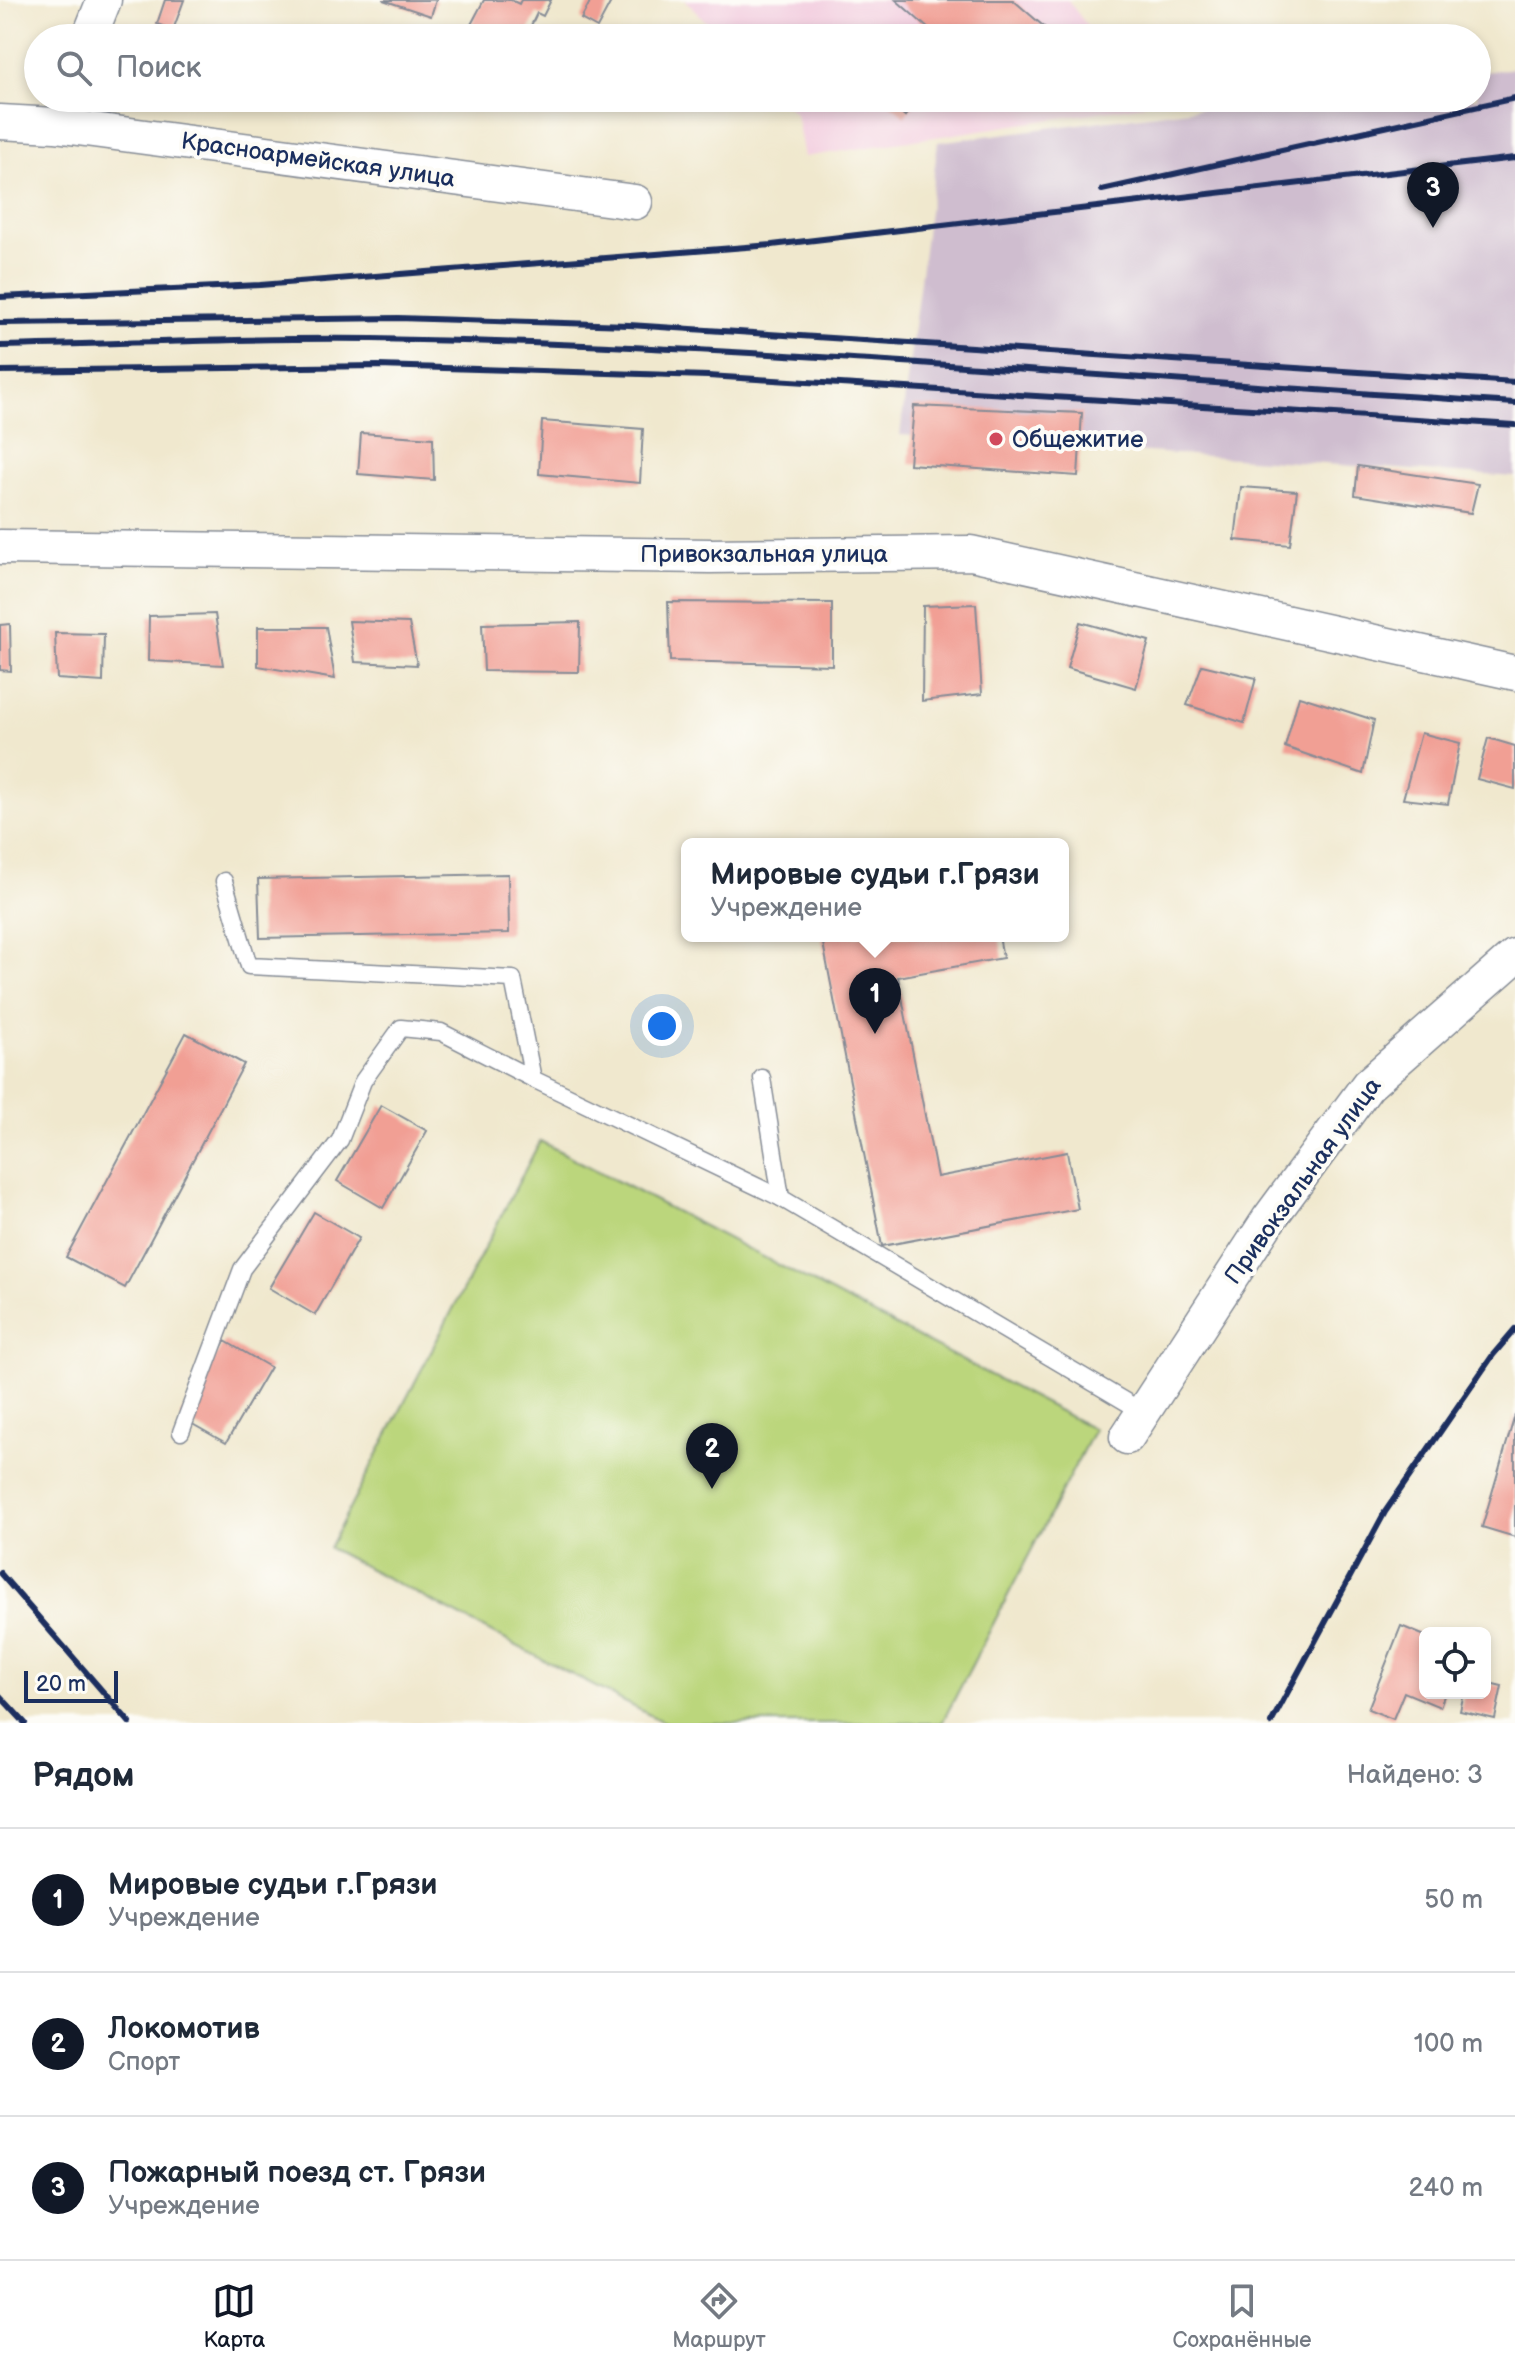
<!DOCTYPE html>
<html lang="ru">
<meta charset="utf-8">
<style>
body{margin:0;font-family:"Balsamiq Sans",sans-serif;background:#f2f2f3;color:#1f2937}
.controls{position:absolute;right:24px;bottom:24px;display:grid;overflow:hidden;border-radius:12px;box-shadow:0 4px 12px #0003}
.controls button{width:72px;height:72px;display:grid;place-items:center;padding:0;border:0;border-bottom:2px solid #e0e1e3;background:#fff;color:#1f2937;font:40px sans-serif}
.scale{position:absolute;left:24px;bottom:20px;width:94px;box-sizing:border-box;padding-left:8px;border:4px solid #1b2f5e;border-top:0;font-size:22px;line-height:28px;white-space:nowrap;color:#1b2f5e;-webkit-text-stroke:6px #fdfcf7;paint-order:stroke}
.you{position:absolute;left:662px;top:1026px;width:28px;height:28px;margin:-20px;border:6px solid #fff;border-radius:50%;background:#1a73e8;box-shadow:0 0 0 12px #1a73e833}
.badge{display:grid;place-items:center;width:52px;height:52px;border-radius:50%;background:#111827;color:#fff;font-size:26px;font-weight:700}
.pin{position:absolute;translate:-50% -66px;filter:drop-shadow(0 2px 4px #0008)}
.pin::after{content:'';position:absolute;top:42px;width:28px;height:24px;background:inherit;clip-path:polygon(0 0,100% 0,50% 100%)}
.popup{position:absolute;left:681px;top:838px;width:388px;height:104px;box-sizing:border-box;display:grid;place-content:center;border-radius:12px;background:#fff;filter:drop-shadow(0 2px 6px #0005);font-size:26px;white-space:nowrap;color:#747a83}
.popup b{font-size:30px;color:#1f2937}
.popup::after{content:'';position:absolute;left:50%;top:100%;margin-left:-16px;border:16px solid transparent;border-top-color:#fff}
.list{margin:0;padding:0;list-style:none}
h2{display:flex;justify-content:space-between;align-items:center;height:104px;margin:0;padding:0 32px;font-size:34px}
h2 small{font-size:26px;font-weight:400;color:#747a83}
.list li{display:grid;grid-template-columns:52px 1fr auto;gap:24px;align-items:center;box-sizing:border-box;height:144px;padding:0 32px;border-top:2px solid #e0e1e3}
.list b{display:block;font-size:30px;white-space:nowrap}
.list p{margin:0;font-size:26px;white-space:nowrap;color:#747a83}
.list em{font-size:26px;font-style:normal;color:#747a83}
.icon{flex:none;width:44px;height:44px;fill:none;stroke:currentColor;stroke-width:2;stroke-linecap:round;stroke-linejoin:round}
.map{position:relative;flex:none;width:1515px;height:1723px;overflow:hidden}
.search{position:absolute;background:#fff;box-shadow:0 4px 12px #0003;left:24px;right:24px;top:24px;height:88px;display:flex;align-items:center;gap:20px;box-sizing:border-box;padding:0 28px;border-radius:44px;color:#747a83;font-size:30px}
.sheet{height:536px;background:#fff}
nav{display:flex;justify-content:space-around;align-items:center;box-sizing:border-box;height:112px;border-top:2px solid #e0e1e3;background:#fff;font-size:22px;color:#747a83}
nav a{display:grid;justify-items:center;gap:4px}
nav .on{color:#111827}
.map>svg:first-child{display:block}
.built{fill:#f3cfe0}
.industrial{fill:#cfbdcf}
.green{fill:#bbd67b;stroke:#6b826c;stroke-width:2}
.building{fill:#f19f94}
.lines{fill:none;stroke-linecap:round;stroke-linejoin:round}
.lane-casing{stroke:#868c96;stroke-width:19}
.street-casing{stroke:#868c96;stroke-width:37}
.lane{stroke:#fff;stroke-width:16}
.street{stroke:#fff;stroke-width:34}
.rail{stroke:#1b2f5e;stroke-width:6}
.poi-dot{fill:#d1495b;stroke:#fdfcf7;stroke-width:3}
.labels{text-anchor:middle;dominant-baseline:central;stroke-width:8;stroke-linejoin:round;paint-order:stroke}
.street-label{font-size:24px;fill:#1b2f5e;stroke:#fdfcf7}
.poi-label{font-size:24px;fill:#1b2f5e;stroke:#fdfcf7;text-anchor:start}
</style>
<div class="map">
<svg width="1515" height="1723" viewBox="0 0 1515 1723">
<rect width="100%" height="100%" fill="#fdfcf7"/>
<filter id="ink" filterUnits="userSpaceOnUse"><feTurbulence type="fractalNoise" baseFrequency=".0125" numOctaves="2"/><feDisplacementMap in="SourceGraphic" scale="16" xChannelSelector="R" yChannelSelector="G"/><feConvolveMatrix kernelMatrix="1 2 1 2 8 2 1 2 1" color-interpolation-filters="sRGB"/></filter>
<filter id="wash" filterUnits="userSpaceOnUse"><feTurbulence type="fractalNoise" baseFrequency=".006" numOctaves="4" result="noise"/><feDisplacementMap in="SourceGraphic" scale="32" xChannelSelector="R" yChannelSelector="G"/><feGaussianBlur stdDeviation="1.8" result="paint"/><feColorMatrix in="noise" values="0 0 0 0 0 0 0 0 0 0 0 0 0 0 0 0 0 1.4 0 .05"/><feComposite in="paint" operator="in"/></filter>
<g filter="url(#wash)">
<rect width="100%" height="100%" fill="#f0e8ce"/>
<g class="built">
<polygon points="685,0 1068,0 1096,38 722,38"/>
<polygon points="780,98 1139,98 1144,105 804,157 796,114"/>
</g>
<polygon class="industrial" points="1515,68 1515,477 900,435 938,142 1282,98 1477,98 1477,73"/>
<polygon class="green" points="540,1141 1094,1429 942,1723 665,1723 329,1548"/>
<g id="blocks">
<g class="building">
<polygon points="165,0 184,0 173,30 157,24"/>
<polygon points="383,0 436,0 431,16"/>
<polygon points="484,0 511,0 519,4 521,0 551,0 543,16 537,13 525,38 479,38 467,32"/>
<polygon points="591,0 612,0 597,28 581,19"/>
<polygon points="896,0 1013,0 1057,38 939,38"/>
<polygon points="882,98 919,98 905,116"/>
<polygon points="914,406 1082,413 1078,476 909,464"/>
<polygon points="542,421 643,429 640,483 539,474"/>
<polygon points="361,433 433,438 434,480 358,474"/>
<polygon points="1358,466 1478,484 1471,513 1355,495"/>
<polygon points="1241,487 1297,491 1290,545 1235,540"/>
<polygon points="668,602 832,603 832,665 670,661"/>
<polygon points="976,604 982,694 922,701 923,606"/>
<polygon points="215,614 223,665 148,661 149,616"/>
<polygon points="349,621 409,623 417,665 355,662"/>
<polygon points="580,622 579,672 484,671 482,624"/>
<polygon points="1080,622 1149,641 1136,688 1067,668"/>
<polygon points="10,624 11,671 0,670 0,625"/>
<polygon points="258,627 326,627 335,679 258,666"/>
<polygon points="55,633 104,634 103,682 57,679"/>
<polygon points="1202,665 1256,678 1244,723 1187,705"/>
<polygon points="1299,696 1374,720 1363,774 1285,747"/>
<polygon points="1421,733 1460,743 1448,804 1403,799"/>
<polygon points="1488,738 1515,746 1515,789 1477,779"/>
<polygon points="508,874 509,933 260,938 258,879"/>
<polygon points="834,936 999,936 1003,958 898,977 937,1177 1067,1152 1078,1209 882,1246 822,938"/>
<polygon points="186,1033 244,1064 125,1288 66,1257"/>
<polygon points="381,1105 427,1131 383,1208 337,1181"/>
<polygon points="314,1212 359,1238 315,1315 269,1288"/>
<polygon points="225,1341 270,1367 226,1443 180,1417"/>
<polygon points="1515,1415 1515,1537 1482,1527"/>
<polygon points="1401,1626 1425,1636 1425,1693 1445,1693 1440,1707 1404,1692 1393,1719 1368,1709"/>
<polygon points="1485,1682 1502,1686 1495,1719 1460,1711 1464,1693 1485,1693"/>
</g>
</g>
</g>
<g filter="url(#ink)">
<use href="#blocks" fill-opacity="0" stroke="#868c96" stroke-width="2"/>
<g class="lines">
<g class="lane-casing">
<g id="lane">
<polyline points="224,881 249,966 513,979 533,1079"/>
<polyline points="762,1078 781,1198 1143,1412"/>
<polyline points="181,1432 242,1269 340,1140 363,1081 401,1028 441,1032 533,1079 781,1198"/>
</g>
</g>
<g class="street-casing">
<g id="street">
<polyline points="89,38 104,0"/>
<polyline points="0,122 55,125 635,202"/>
<polyline points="0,547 710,556 971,553 1515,673"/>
<polyline points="1127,1437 1269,1219 1368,1085 1515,956"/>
</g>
</g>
<use href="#lane" class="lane"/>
<use href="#street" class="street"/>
<g class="rail">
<polyline points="1102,190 1515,98"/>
<polyline points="0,297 260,285 772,245 1515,158"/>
<polyline points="0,323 398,318 629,325 1515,382"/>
<path d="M0 346C124 344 249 337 373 339 755 345 1135 380 1515 403"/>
<polyline points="0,371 378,366 708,376 1515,425"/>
<polyline points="0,1573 130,1723"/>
<polyline points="0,1696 25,1723"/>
<polyline points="1271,1723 1385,1512 1493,1355 1515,1329"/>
</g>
</g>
</g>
<circle class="poi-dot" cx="996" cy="439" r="8"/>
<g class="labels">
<g class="street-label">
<text transform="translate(318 160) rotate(8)">Красноармейская улица</text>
<text x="764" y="554">Привокзальная улица</text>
<text transform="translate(1303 1181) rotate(-54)">Привокзальная улица</text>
</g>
<g class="poi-label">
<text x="1012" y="439">Общежитие</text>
</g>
</g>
</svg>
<div class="controls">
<button><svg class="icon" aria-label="locate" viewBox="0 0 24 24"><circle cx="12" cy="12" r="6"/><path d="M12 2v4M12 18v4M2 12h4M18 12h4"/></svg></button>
</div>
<div class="scale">20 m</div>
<div class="you"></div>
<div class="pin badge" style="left:875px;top:1034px">1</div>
<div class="popup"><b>Мировые судьи г.Грязи</b>Учреждение</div>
<div class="pin badge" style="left:712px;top:1489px">2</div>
<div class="pin badge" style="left:1433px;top:228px">3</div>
<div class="search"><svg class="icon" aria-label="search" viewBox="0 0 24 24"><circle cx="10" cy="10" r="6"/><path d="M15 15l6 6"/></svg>Поиск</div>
</div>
<section class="sheet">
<h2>Рядом<small>Найдено: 3</small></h2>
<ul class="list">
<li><span class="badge">1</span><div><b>Мировые судьи г.Грязи</b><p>Учреждение</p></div><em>50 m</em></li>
<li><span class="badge">2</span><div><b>Локомотив</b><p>Спорт</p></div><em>100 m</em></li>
<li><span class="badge">3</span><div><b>Пожарный поезд ст. Грязи</b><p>Учреждение</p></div><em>240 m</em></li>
</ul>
</section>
<nav>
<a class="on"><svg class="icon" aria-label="map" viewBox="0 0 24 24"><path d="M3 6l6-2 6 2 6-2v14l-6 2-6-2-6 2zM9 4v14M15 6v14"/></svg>Карта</a>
<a><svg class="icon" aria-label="directions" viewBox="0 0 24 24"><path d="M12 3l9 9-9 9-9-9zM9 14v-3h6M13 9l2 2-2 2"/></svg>Маршрут</a>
<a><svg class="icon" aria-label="saved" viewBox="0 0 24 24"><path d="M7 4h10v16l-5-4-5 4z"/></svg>Сохранённые</a>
</nav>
